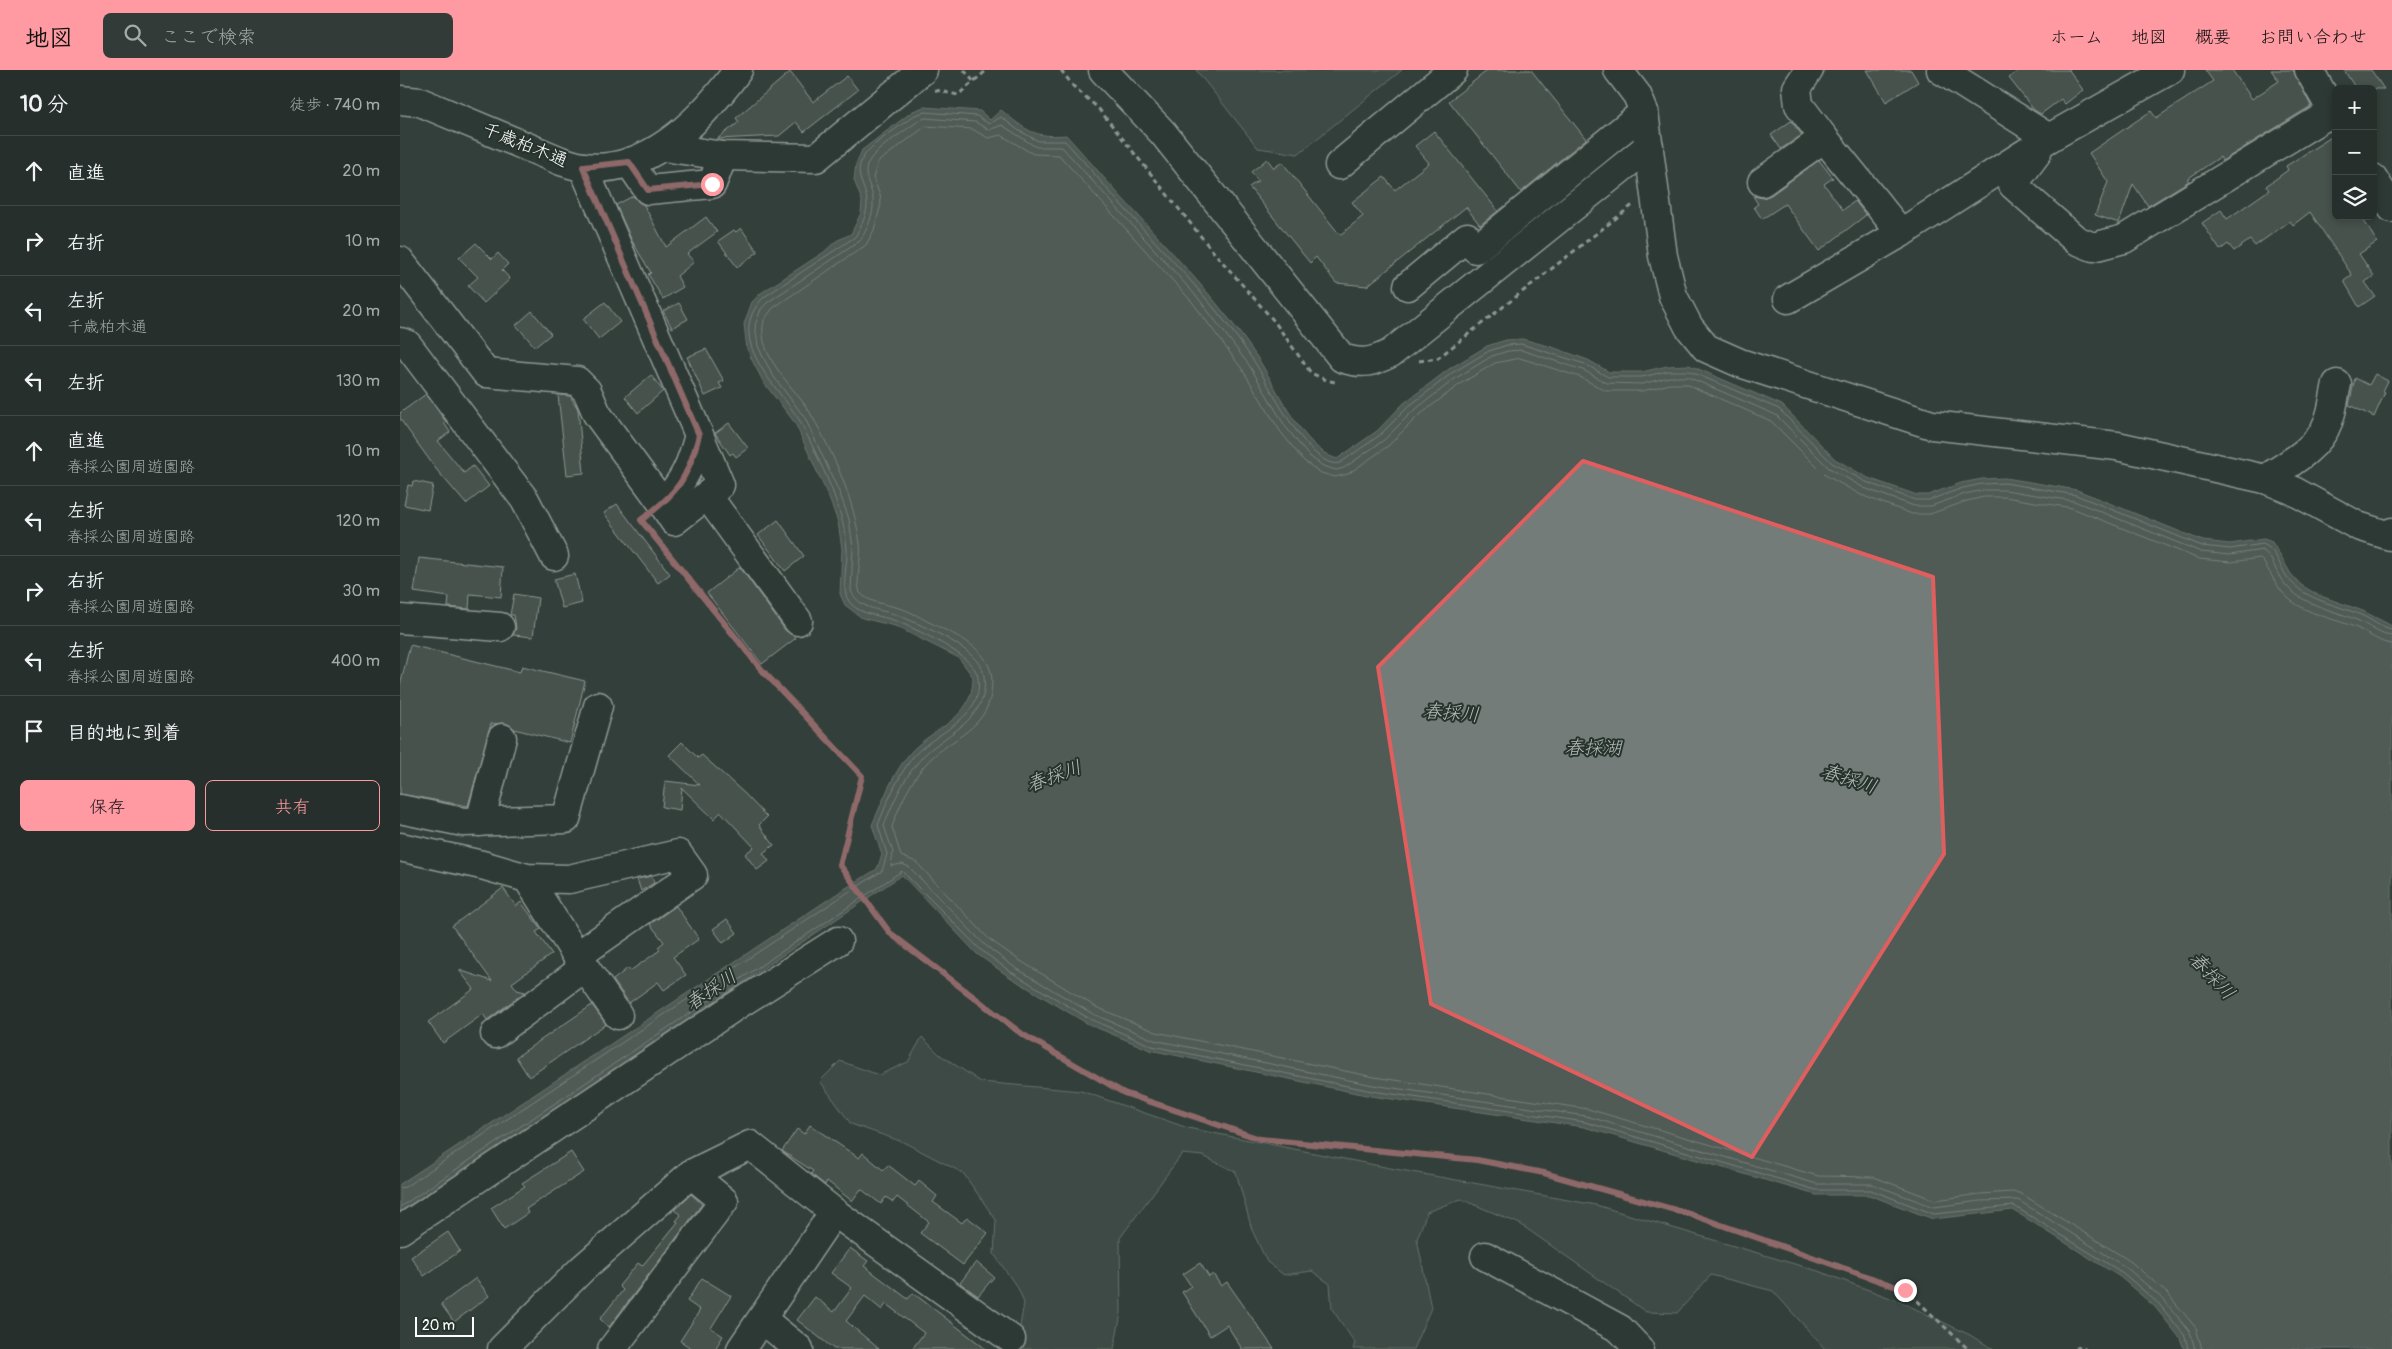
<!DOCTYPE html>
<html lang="ja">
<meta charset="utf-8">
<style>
body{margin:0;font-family:Pangolin,"Klee One",sans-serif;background:#323b38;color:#f1f3f6}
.controls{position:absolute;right:15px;top:15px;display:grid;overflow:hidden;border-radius:8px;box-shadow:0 2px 8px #0003}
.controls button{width:45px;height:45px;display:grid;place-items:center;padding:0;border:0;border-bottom:1px solid #424a48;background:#262f2c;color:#f1f3f6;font:25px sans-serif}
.scale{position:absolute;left:15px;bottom:12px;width:59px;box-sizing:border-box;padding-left:5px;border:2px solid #fff;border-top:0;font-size:14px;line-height:18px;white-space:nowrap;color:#fff;-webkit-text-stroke:4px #26332d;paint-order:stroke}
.stop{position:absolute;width:15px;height:15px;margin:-11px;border:4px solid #ff9aa2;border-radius:50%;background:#fff}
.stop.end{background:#ff9aa2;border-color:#fff;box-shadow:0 1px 5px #0008}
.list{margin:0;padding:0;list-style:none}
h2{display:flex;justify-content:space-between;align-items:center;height:65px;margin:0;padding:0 20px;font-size:21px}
h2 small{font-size:16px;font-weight:400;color:#a4a9a9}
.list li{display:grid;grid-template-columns:32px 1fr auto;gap:15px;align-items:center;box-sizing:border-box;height:70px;padding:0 20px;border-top:1px solid #424a48}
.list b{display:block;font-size:19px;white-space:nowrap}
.list p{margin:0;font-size:16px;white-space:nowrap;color:#a4a9a9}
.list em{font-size:16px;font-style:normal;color:#a4a9a9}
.actions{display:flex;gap:10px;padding:15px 20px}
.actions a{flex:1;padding:11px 0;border:1px solid #ff9aa2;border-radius:8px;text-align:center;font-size:18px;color:#ff9aa2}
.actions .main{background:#ff9aa2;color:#111}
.icon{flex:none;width:28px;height:28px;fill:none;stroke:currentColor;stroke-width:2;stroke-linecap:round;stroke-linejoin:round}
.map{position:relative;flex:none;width:1992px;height:1279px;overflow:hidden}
header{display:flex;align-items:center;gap:30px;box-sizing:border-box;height:70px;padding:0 25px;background:#ff9aa2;color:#111}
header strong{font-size:24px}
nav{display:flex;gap:28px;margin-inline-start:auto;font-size:18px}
.search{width:350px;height:45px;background:#323b38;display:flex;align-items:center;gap:12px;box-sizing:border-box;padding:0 18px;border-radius:8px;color:#a4a9a9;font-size:19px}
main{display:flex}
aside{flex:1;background:#262f2c}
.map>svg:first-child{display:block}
.green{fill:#4d5853;stroke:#a6aca9}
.water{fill:#737b78;stroke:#abb0ae}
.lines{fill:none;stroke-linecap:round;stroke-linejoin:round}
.shore{stroke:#c7cac9;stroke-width:1}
.building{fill:#5f6964;stroke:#fff}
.minor-casing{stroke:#fff;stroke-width:31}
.path{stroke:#fff;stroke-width:3;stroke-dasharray:5 4;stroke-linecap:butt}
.minor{stroke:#26332d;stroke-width:28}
.route{stroke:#ff9aa2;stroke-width:6}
.marked{fill:none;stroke:#e05e5e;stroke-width:4;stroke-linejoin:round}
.labels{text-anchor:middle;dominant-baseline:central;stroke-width:4;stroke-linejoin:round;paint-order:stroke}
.street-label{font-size:18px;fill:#fff;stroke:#26332d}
.water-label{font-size:19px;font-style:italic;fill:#b9bdbc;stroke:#26332d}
</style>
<header>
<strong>地図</strong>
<div class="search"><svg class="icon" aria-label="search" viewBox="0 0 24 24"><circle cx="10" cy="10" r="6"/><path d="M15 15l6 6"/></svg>ここで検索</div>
<nav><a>ホーム</a><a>地図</a><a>概要</a><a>お問い合わせ</a></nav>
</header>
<main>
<aside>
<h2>10 分<small>徒歩 · 740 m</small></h2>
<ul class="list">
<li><svg class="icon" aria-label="ahead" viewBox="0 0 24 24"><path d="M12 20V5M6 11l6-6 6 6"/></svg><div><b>直進</b></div><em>20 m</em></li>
<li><svg class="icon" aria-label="right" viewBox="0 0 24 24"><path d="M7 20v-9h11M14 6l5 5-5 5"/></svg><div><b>右折</b></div><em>10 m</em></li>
<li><svg class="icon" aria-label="left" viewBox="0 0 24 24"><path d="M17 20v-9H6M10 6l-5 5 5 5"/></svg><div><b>左折</b><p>千歳柏木通</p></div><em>20 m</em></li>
<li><svg class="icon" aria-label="left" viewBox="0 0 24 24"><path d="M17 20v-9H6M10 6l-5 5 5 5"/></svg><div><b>左折</b></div><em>130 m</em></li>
<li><svg class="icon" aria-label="ahead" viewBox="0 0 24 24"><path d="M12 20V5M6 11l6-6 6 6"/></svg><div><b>直進</b><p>春採公園周遊園路</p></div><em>10 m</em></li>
<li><svg class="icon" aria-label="left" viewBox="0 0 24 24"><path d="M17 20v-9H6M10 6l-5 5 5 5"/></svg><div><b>左折</b><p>春採公園周遊園路</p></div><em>120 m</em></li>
<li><svg class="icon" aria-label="right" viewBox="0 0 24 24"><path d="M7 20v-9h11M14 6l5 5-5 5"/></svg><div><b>右折</b><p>春採公園周遊園路</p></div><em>30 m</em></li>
<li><svg class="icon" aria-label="left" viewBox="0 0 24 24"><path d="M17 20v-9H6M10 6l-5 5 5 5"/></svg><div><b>左折</b><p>春採公園周遊園路</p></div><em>400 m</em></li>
<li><svg class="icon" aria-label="arrive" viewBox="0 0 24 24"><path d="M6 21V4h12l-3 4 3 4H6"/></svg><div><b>目的地に到着</b></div></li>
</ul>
<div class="actions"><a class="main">保存</a><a>共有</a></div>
</aside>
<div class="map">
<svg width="1992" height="1279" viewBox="0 0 1992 1279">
<rect width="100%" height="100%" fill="#333f3a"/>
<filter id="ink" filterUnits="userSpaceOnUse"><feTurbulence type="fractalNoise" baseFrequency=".02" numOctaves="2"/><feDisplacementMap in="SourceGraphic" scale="10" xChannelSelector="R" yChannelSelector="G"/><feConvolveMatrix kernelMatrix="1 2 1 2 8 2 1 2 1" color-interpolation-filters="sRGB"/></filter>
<g filter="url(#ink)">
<g class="green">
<polygon points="796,0 1002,0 898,84 858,78"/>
<polygon points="522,967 539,984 581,1012 681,1021 788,1058 995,1099 1196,1135 1418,1201 1501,1232 1570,1265 1593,1279 1425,1279 1373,1221 1311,1205 1277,1243 1246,1242 1120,1154 1061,1129 1027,1142 1017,1169 1031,1238 1013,1279 953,1279 955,1273 932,1239 930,1214 912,1201 884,1205 867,1192 852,1160 836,1102 803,1086 782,1084 720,1168 721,1243 714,1279 616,1279 624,1233 619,1220 594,1184 596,1150 563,1103 503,1072 451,1054 420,1011 440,991 479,1005 508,992"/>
</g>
<path class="water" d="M524 37 580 41 590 50 601 40C626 60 633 68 666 65 690 91 712 118 737 144 779 191 824 237 859 290 878 320 902 378 937 389L977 361 1004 333 1049 299 1087 276 1106 270 1122 269 1152 277 1188 290 1209 302H1242L1267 296 1289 295 1382 335 1435 389 1468 408 1517 425H1528L1561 413 1582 409 1605 408 1630 412 1677 420 1803 471 1830 474 1864 469 1872 472 1891 504 1901 515 1918 525 1963 541 1992 556V1279H1784L1780 1268 1755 1237 1720 1207 1613 1140 1533 1149 1469 1125H1416L1184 1057 971 1026 750 980 688 954 608 906 577 884 502 805 0 1143V1114L441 821 477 799 482 785 472 755C483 731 492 704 510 683 534 656 573 651 573 607L559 588 495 556 462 548 445 535 440 524 442 479 438 452 429 428 395 353 364 313 353 292 347 279 344 254 352 232 361 223 424 182 436 171 451 164 461 143 462 131 454 110 456 94 462 80 513 41Z"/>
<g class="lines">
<g class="shore">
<path d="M0 1118 5 1117 444 825 482 801 487 784 478 755C487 732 497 708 512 688 533 662 585 650 578 607 575 586 516 559 496 551 481 545 463 546 451 534 439 521 448 495 447 479 444 442 427 407 412 375 408 367 404 359 400 351 378 316 322 269 364 227L455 167C461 157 468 143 467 131 465 113 451 103 466 83 477 70 501 56 515 45L525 42 577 46 589 54 601 47 618 60 638 71H665C689 97 711 124 735 150 777 196 821 241 855 293 869 314 910 401 940 393L980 365 1008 337 1052 303 1089 281 1107 275 1121 274 1185 294 1208 307H1242L1268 301H1289L1379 339 1432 393 1466 412 1515 430H1529L1563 418 1582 414 1605 413 1676 425 1802 476 1830 479 1863 474C1877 480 1879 496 1887 507 1905 531 1936 534 1961 545 1971 549 1982 559 1992 560"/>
<polyline points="0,1137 502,801 581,880 611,902 690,949 752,976 972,1021 1185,1052 1416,1120 1471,1120 1534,1144 1614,1136 1723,1203 1759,1234 1785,1266 1788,1279"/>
<path d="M1795 1279 1790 1262 1764 1230 1727 1198 1618 1130 1580 1131 1534 1137 1472 1114H1417L1186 1046 973 1015 754 970 693 944 614 897 585 875 509 797 502 794 491 796 493 782 484 756C492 734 503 710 518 692 541 663 590 653 584 606 581 579 523 556 500 546 483 539 460 541 451 521L453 478 449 449 440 424 405 348 374 307 363 287 358 276 355 255 361 239 368 232 460 171C467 159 474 145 473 131 473 115 458 104 472 87 484 73 504 62 518 51L525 48 575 52 589 60 602 55 636 77H662L798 228 849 295 885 356 908 385 923 396 936 400 944 398 984 370 1012 342 1056 308 1092 286 1108 281 1121 280 1183 300 1207 313 1242 314 1269 307H1288L1376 345 1429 398 1464 418 1514 436H1531L1565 424 1583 420H1605L1674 431 1801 482 1830 485 1862 480C1873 486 1875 502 1883 512 1903 537 1934 539 1961 552 1970 556 1981 566 1992 566"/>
<path d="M1802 1279 1796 1258 1767 1223 1730 1191 1620 1123 1612 1122 1580 1124 1535 1130 1474 1107 1418 1106 1188 1039 974 1007 756 962 696 937 619 890 589 869 516 792 501 786 492 757C499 736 510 713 524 696 549 666 592 661 592 612 592 579 557 566 533 554 522 549 511 541 499 538 486 534 470 533 460 523 455 509 462 489 460 474 454 429 434 385 412 346 396 317 355 287 364 250L373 238 466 175 474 160 481 134 480 125 473 108 478 92 526 56 572 59 588 68 601 65 633 84 659 85 793 233 842 299 880 361 904 391 921 403 935 407 948 404 988 376 1017 347 1060 314 1095 293 1120 288 1180 307 1206 321H1242L1270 314H1286L1371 351 1425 405 1461 425 1512 444H1530L1567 431 1584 427H1605L1672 438 1799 489 1831 492 1860 488C1871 501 1875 517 1889 529 1908 545 1934 548 1957 558 1968 563 1979 573 1992 574"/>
</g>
</g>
<g class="building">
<polygon points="1088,0 1131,0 1186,69 1121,122 1049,31"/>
<polygon points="1467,0 1511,0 1518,12 1486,32"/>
<polygon points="1619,0 1669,0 1683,20 1665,34 1661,29 1641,44 1634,40 1609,8"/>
<polygon points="1805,0 1832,0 1852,29 1879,11 1871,0 1893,0 1911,36 1822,91 1820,87 1787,109 1789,111 1748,136 1733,114 1719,153 1695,145 1708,112 1689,83 1751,41 1756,48 1813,11"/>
<polygon points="1944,0 1971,0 1984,19 1956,19"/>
<polygon points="390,2 413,32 447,6 458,20 404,62 396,52 379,66 317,69 339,52 336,48"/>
<polygon points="1391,51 1402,65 1381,79 1371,65"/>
<polygon points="1034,61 1098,141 1080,155 1066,137 967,216 936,213 916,187 910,193 849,117 858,111 851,102 867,89 874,98 882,92 940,165 963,146 952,132 984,107 995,120 1029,93 1015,76"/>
<polygon points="1936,64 1936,146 1961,146 1977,172 1959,184 1974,206 1965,212 1975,226 1959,237 1944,211 1952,205 1910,142 1893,155 1890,151 1855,176 1850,170 1834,181 1828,174 1820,180 1802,153 1821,140 1827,149 1869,120 1866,116 1888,100 1886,96"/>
<polygon points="1419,90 1433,108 1424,114 1443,140 1455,131 1466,145 1419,181 1385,134 1362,149 1354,137 1358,134 1353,126 1363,128 1371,125"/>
<polygon points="233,126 244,135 266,177 306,147 317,162 287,184 294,192 277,206 283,217 263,229 248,204 251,203 232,171 216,135"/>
<polygon points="341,158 358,182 337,197 318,171 334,160 336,162"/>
<polygon points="76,173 92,189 98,183 108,194 102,200 110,209 84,233 68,216 78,207 59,188"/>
<polygon points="205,232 220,252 199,269 183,249"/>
<polygon points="279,233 288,249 272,258 263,241"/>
<polygon points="132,241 151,264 135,277 116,255"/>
<polygon points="306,279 324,311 319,313 322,318 305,326 287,287"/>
<polygon points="1975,304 1988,311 1983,321 1985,322 1974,347 1949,335 1955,308 1969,315"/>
<polygon points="251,305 263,321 238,343 225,327"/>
<polygon points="26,324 46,352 44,353 50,362 38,371 64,403 73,396 89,416 66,434 36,399 0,349 0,343"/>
<polygon points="158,325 170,326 178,339 184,403 167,405"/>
<polygon points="329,353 348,378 336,387 333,383 330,385 315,363"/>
<polygon points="13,411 33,415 28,440 4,435 8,415 12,416"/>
<polygon points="217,434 270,504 258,513 204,443"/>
<polygon points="378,450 404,486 385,501 358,465"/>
<polygon points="19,488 103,497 101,527 70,524 69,539 48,537 49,527 14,522"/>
<polygon points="340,497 385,560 396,568 362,594 307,523"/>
<polygon points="175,504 182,533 162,538 154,509"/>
<polygon points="114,524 138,528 133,567 113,565 116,558 114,545 110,545"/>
<polygon points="10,575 120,602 122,596 185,611 170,673 114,659 105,653 91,654 68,736 0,724 0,616"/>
<polygon points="282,672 298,688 302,685 345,724 367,747 359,755 374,775 363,783 369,791 357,800 345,784 354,777 321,742 314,749 282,718 280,740 262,737 265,711 300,715 269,685"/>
<polygon points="252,806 254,813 241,821 237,809"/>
<polygon points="103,818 116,836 121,832 141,859 136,862 152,884 112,913 117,920 125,922 87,950 83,944 43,973 28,952 74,919 59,900 92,911 52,856"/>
<polygon points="276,836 299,869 273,887 286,905 264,920 258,912 229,933 213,910 228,898 230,901 260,880 258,877 264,872 250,854"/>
<polygon points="327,849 337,863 323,873 313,859"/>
<polygon points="192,935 206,954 129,1007 116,987"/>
<polygon points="410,1055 459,1088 463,1083 483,1100 488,1095 515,1116 519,1111 537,1126 533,1132 562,1153 567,1147 588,1163 563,1195 520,1163 529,1152 497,1127 493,1132 486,1127 481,1134 461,1119 452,1131 427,1111 425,1115 411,1104 413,1101 382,1081 397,1059 404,1064"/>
<polygon points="171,1082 184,1102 126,1139 128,1143 104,1159 91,1138 125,1116 122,1113"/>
<polygon points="291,1124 302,1134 209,1257 200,1249 223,1220 219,1216 238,1193 242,1196 278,1152 276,1151 281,1145 274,1140"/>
<polygon points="48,1162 60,1181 24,1206 11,1187"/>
<polygon points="450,1178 468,1191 464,1196 508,1229 513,1223 586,1279 512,1279 524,1263 486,1234 482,1240 465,1226 446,1251 479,1279 434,1279 397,1250 415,1227 434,1242 452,1218 431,1203"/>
<polygon points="576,1192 594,1207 578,1226 560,1213"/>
<polygon points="800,1193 809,1207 813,1204 821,1216 827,1212 874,1279 842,1279 827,1255 810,1266 782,1222 791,1216 783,1204"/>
<polygon points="76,1208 89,1226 54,1252 41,1234"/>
<polygon points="302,1208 331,1226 311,1258 323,1266 315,1279 293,1279 280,1271 300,1240 287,1231"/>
</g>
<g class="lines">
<g class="minor-casing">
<g id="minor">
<path d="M703 0 763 63 942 288C962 295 973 292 991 283L1249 76"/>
<polyline points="1218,0 1237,25 1244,42 1263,186 1273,226 1289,257 1306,278 1340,293 1532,355 1717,376 1865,409 1892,420 1958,456 1990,466 1992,462"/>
<polyline points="1409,0 1397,18 1399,35 1424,68"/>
<polyline points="1541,0 1649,68"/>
<polyline points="1909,0 1936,48"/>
<path d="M0 30 20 32 161 91C168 93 175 96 183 97 249 105 303 48 338 0"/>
<polyline points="263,77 323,86 416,88 523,0"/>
<polyline points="1637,83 1613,115 1676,170 1693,177 1724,169 1932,42"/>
<polyline points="229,92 248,120 312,114 323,86"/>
<polyline points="939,95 1053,0"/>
<polyline points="1973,108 1992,138"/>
<polyline points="1362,112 1424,68 1501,163"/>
<path d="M0 191 86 303 177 311 187 321 197 344 263 434C285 410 291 395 299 365L183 97"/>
<polyline points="1008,216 1067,167 1076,179 1244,42"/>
<polyline points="1388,229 1501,163 1649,68 1770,0"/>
<polyline points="0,272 7,274 125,430 154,486"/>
<path d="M1865 409C1887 395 1919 378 1928 352 1933 340 1934 326 1937 314"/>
<polyline points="307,425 398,551"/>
<polyline points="263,434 274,451 320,415 299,365"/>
<polyline points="0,549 100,557"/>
<polyline points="0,739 63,752 166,749 198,636"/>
<polyline points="80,752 102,668"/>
<polyline points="0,777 82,795 127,808 169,809 278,784 293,805 177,886 127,808"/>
<polyline points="177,886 218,945"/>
<polyline points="95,964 185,897"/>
<polyline points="434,1142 611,1269"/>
<polyline points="0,1160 331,939 438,871"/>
<polyline points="1085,1186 1220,1259 1239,1279"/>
<polyline points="362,1249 399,1279"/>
<polyline points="102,1279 182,1199 291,1104 350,1075 434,1142 341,1279"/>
<polyline points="212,1279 324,1131 291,1104"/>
</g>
</g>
<g class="path">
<polyline points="564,0 574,12"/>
<polyline points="661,0 673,16 698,38 811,179 874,251 911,303 926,310 935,312"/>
<polyline points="535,20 558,25 587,0"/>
<polyline points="1019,291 1038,288 1234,134"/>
<polyline points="244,447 241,450 361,600 462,706 440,795 490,863 621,964 724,1023 860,1069 1077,1090 1144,1103 1293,1145 1505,1219 1568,1279"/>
<polyline points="1676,1279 1680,1276 1685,1279"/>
</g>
<use href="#minor" class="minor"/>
</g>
</g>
<g class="lines" filter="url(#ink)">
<path class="route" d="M312 114 248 120 229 92 183 97 299 365C288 408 278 423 241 450L362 600 462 706 440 795 490 863 622 964 724 1023 860 1069 1077 1090 1144 1103 1293 1145 1505 1220"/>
</g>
<path d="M0 0H1992V1279H0ZM1183 391 1533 507 1544 784 1352 1087 1031 934 978 597Z" fill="#333f3a" fill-opacity=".55" fill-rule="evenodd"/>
<path class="marked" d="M1183 391 1533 507 1544 784 1352 1087 1031 934 978 597Z"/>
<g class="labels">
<g class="street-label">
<text transform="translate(125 75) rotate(22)">千歳柏木通</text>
</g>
<g class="water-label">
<text transform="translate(1051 643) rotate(4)">春採川</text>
<text x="1193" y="678">春採湖</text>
<text transform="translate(654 706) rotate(-20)">春採川</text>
<text transform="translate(1449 709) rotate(18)">春採川</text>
<text transform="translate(1812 906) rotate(47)">春採川</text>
<text transform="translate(311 920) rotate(-34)">春採川</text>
</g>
</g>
</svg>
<div class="controls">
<button>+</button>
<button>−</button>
<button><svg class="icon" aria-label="layers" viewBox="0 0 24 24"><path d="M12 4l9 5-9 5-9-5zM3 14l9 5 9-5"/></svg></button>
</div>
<div class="scale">20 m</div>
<div class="stop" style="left:312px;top:114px"></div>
<div class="stop end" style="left:1505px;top:1220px"></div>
</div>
</main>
